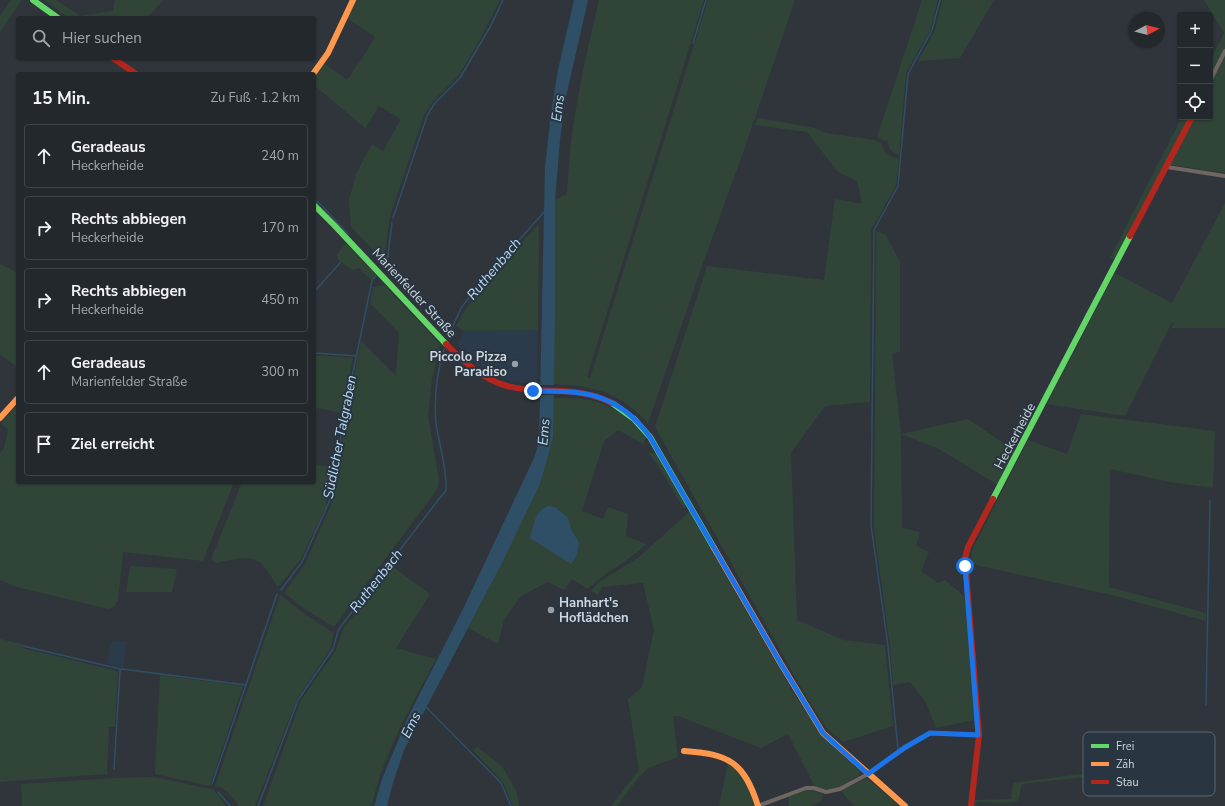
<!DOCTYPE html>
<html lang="de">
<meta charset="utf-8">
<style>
body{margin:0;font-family:"Nunito Sans",sans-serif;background:#2f3438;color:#f1f3f6}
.controls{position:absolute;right:12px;top:12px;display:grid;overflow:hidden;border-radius:4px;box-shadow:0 1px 3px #0004}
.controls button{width:36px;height:36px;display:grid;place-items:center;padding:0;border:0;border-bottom:1px solid #404448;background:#23282c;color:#f1f3f6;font:20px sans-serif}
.compass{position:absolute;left:1129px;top:12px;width:36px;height:36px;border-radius:50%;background:#23282c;box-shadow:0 1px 3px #0004;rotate:83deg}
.stop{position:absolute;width:12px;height:12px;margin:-9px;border:3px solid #1a73e8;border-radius:50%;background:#fff}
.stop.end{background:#1a73e8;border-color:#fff;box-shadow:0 1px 4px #0008}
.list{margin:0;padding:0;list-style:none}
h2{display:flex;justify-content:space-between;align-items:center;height:52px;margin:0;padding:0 16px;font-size:17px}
h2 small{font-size:13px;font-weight:400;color:#a3a6a9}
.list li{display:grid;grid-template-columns:26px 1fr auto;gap:12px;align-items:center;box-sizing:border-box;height:64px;margin:0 8px 8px;padding:0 8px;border:1px solid #404448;border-radius:4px}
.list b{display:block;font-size:15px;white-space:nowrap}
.list p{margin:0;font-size:13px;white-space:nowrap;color:#a3a6a9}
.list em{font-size:13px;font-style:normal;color:#a3a6a9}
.icon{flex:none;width:22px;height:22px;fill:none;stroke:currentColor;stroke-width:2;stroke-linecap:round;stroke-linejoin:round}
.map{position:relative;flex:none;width:1225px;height:806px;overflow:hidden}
.search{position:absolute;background:#23282c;box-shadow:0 1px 3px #0004;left:16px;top:16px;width:300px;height:44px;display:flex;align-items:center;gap:10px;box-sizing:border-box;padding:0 14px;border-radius:4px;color:#a3a6a9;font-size:15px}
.panel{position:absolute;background:#23282c;box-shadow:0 1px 3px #0004;left:16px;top:72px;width:300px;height:412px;border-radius:4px}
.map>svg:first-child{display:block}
.built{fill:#2c3b4b}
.green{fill:#304538;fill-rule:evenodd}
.water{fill:#2f4f66}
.pier{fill:#2f353b}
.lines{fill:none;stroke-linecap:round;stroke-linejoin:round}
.stream{stroke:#2f4f66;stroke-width:1.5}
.street{stroke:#6f6661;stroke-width:4}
.fast{stroke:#63d668;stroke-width:6}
.slow{stroke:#ff974d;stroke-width:6}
.jam{stroke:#b3261e;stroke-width:6}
.route{stroke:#1a73e8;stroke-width:5}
.poi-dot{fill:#979ea5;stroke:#293541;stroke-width:1.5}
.labels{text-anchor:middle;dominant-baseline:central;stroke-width:4;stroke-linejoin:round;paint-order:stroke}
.street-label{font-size:13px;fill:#cfd6de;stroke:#293541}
.poi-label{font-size:13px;font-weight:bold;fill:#cfd6de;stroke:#293541;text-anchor:end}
.water-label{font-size:14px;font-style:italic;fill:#b8dcf6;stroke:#293541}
.key{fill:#293541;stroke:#5b6570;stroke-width:1}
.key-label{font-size:11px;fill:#cfd6de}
</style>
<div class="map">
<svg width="1225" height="806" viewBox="0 0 1225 806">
<rect width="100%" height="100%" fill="#2f353b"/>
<g class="built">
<polygon points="538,330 537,385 509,381 489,373 466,356 462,352 458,345 464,331"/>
<polygon points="114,641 126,642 123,668 108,664 111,644"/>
</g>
<g class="green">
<polygon points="11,0 22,0 0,32 0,16"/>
<polygon points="44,0 56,0 80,16 113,11 115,0 163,0 147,18 69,18"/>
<polygon points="355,0 500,0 478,43 460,74 433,101 424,115 390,216 384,261 351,227 349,200 356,174 372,144 383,151 401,119 379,106 365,128 314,85 314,76 324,63 347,80 367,51 375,37 347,18"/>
<path d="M599 0H704L587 377 590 378 708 0H795L744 150 702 266 648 423C619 392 595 386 553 384L555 317V200L567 194C568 177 569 159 571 142 577 94 588 47 599 0Z"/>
<path d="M922 0H938L930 31 906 73 899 155C891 152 888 149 888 140L885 141 877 137Z"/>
<polygon points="942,0 994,0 960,58 918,61 935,30"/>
<polygon points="1204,0 1225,0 1225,173 1166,164 1116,259 1110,258 1182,117 1210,117 1210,61 1224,33"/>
<polygon points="758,118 815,128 826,133 875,140 881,143 886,154 899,159 896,186 871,230 870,402 825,406 791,453 797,620 843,640 885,645 893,726 843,742 826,728 803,691 655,427 707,266 824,280 835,199 862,204 857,181 838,172 807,132 755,125"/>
<polygon points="1225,203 1225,328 1171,328 1174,323 1172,322 1125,416 1047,404 1115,273 1172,303"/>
<path d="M539 224 538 330 464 331 456 326C477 287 509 256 539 224Z"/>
<polygon points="876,231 885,234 900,262 900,352 892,353 901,434 968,419 1016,452 998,485 939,449 901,434 902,528 920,532 916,546 929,552 921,571 938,583 945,580 965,597 975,720 936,728 925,701 910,682 893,685 890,646 874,530"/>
<polygon points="346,243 375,274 371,280 359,268 352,270 339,261 337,255"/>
<polygon points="0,264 18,273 18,368 0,354"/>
<polygon points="384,285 440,344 432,379 428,415 439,480 437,490 334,627 308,611 284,593 305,564 331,505 350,393 361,341 396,376 399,333 370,303 373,287"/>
<polygon points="314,355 353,358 343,413 317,408 314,422"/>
<path d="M553 398C566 398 578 398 590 400 611 404 634 421 646 438L643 444 618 430 604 441 582 511 603 519 608 507 628 514 626 536 646 544C629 562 605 571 588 589L572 579 564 590 548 582 521 596 504 620 498 644 468 628 500 567 553 437ZM542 508 568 518 572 531 579 542Z"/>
<polygon points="18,404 18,482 234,482 203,561 123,552 118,600 114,607 108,609 17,587 0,580 0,453 4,448 8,430 1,423"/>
<polygon points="1081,414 1215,431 1213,488 1169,482 1110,469 1109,587 1206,613 1206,621 1112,595 971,564 972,550 1028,440 1067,454"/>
<polygon points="648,452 657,454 686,504 684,509 660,468"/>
<path d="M314 465 333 467 326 506 301 559 278 587C273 580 268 571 262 564 251 553 229 561 216 563L211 559 242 482H314Z"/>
<path d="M689 512 793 692 821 735 860 771 858 776C842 786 833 795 814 785L788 734 761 748 678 716H673L678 757 648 768 638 778 617 806H611L639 770 628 699 642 687 654 630 643 583 602 587 598 595 591 591 599 582 639 557Z"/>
<polygon points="130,566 177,569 172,592 126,592"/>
<path d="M393 567 430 594 396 648 436 659C413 703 381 757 372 806H263L301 700 335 652 343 629Z"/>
<path d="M280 595 306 615 334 633 330 650 297 699 255 806H239C232 797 227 788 215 786Z"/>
<polygon points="0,639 22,644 22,648 118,671 115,727 109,727 107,774 0,782"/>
<polygon points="160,675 243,686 210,786 155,774"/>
<polygon points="477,747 503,767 517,793 519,806 513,806 503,782 473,750"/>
<path d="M728 763C743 773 752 788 754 806H719Z"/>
<polygon points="1127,768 1128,772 1022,784 1018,801 1005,803 977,802 976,806 974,806 975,800 1011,799 1013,783"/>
<polygon points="154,777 214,790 226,806 22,806 21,784 115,778"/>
<polygon points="867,778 899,806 854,806 841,791"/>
<path d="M806 790C812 790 819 791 823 796L821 801 812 806H789V796Z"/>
</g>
<g class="water">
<polygon points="574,0 588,0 566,97 560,140 555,200 555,317 553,437 546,463 540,484 500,567 404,750 393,783 387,806 374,806 382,779 408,717 464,607 534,458 539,442 545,167 551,113 558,70"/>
<path d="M548 506 555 507 568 518 572 531 579 542C578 550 577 558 571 564L530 538C533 527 535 510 548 506Z"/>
</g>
<rect class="pier" x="538" y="385" width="17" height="10"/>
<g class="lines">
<g class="stream">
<polyline points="693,43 706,0"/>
<polyline points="314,199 322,206 348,234"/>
<polyline points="393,218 427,116 434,104 460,78 490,27 503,0"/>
<polyline points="384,268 387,262 392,223"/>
<polyline points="314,292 340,263"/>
<polyline points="448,337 461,308 478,286 545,211"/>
<polyline points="314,353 356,356"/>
<polyline points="281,590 302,562 329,502 349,391 372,281 376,275"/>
<polyline points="23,646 120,669"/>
<polyline points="1206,705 1210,501"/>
<polyline points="426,707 501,783 511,806"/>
<polyline points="898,750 888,646 871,525 874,230 898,186 908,74 932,30 940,0"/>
<polyline points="114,769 120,671 122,669 246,685"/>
<polyline points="212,784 277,594"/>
<polyline points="218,792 230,806"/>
<path d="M258 806 298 700 333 649 338 631 342 625 446 490C447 467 439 445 436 423 434 399 437 372 444 349"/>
</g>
<g class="street">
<polyline points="1210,81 1225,51"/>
<polyline points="1167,167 1225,176"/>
<polyline points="758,806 806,788 814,788 826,792 840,789 868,774 905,748 930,733 979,735"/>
</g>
<g class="fast">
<polyline points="33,0 58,18"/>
<polyline points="314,205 334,225 446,344"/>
<polyline points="612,403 634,419 650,437 714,548"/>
<polyline points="993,499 1130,236"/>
</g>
<g class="slow">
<polyline points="313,74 328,53 353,0"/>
<polyline points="0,418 18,398"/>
<polyline points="714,548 781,664 823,733 905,806"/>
<path d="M684 751C729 754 744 762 758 806"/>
</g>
<g class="jam">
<polyline points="113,58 136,74"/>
<polyline points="1130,236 1192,117"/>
<path d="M446 344C464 362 482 379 507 386 544 396 575 384 612 403"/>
<polyline points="971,806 979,735 965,558 968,547 993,499"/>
</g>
</g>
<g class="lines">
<path class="route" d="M533 391C584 391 617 392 650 437L781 664 823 733 868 774 904 748 930 733 978 735 965 566"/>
</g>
<g class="poi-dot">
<circle cx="515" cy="364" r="4"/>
<circle cx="551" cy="610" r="4"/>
</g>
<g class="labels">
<g class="street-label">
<text transform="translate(414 293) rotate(47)">Marienfelder Straße</text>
<text transform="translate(1015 436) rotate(-62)">Heckerheide</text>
</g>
<g class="poi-label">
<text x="507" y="357">Piccolo Pizza<tspan x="507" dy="15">Paradiso</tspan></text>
<text x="559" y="603" text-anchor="start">Hanhart's<tspan x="559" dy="15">Hoflädchen</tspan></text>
</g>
<g class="water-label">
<text transform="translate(558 108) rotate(-83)">Ems</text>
<text transform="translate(494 269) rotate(-50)">Ruthenbach</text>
<text transform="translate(544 432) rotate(-85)">Ems</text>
<text transform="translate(340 437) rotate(-79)">Südlicher Talgraben</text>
<text transform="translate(376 581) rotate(-52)">Ruthenbach</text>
<text transform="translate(411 725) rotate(-63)">Ems</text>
</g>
</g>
<rect x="1083" y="732" width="132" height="64" rx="6" class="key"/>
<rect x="1091" y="744" width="18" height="4" fill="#63d668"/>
<rect x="1091" y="762" width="18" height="4" fill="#ff974d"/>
<rect x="1091" y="780" width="18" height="4" fill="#b3261e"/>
<g class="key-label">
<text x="1116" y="750">Frei</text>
<text x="1116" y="768">Zäh</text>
<text x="1116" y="786">Stau</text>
</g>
</svg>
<div class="controls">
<button>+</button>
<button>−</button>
<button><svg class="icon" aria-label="locate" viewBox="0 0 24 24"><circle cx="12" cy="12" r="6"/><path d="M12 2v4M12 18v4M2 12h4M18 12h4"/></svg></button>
</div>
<svg class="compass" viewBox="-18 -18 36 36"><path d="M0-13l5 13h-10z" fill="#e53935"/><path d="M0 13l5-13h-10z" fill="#a3a6a9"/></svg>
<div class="stop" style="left:965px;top:566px"></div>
<div class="stop end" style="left:533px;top:391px"></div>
<div class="search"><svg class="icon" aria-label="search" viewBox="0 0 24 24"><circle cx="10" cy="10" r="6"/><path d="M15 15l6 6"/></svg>Hier suchen</div>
<section class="panel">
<h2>15 Min.<small>Zu Fuß · 1.2 km</small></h2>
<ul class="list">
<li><svg class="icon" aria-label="ahead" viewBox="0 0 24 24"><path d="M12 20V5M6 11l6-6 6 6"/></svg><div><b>Geradeaus</b><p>Heckerheide</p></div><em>240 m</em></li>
<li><svg class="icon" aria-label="right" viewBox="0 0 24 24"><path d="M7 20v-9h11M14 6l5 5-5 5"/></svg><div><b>Rechts abbiegen</b><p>Heckerheide</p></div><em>170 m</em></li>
<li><svg class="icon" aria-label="right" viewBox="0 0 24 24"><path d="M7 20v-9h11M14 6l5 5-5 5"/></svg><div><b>Rechts abbiegen</b><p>Heckerheide</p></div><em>450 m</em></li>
<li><svg class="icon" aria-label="ahead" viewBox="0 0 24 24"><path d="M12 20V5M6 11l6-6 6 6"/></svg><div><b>Geradeaus</b><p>Marienfelder Straße</p></div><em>300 m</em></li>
<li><svg class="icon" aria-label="arrive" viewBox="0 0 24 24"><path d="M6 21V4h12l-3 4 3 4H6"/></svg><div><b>Ziel erreicht</b></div></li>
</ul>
</section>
</div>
